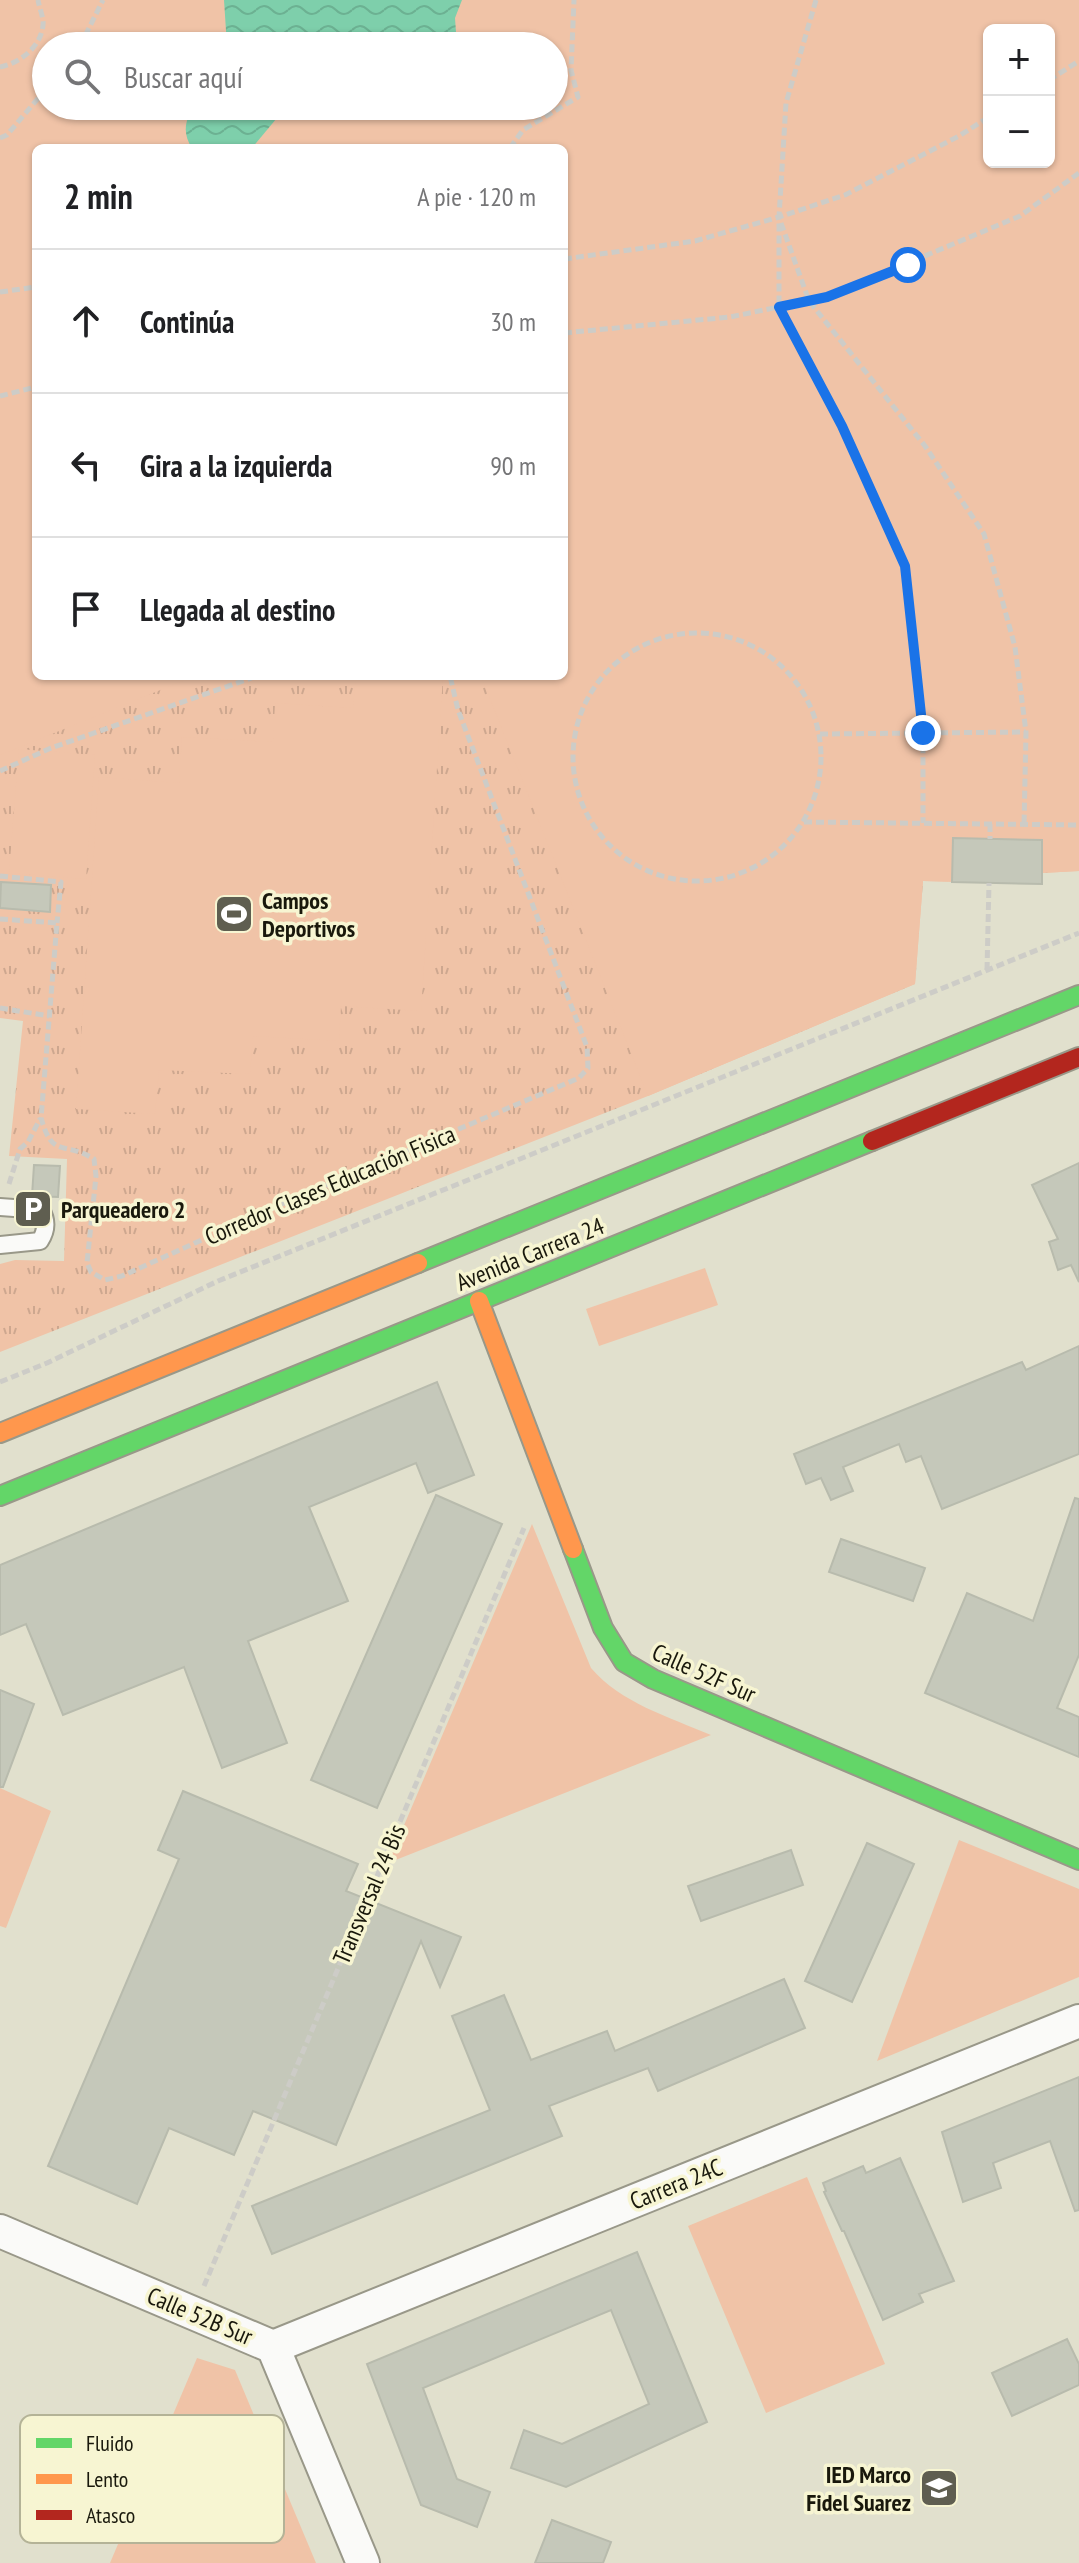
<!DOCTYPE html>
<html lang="es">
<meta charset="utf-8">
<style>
body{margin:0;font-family:"PT Sans Narrow",sans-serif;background:#f6f6f6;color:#202124}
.controls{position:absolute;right:24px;top:24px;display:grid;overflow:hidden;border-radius:12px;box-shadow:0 2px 6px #0004}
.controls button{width:72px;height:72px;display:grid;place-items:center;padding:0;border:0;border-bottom:2px solid #e0e0e0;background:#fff;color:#202124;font:40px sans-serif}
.stop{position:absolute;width:24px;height:24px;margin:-18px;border:6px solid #1a73e8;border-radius:50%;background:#fff}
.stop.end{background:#1a73e8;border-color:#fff;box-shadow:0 2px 8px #0008}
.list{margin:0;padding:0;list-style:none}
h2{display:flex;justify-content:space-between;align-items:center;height:104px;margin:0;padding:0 32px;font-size:34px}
h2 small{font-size:26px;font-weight:400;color:#757577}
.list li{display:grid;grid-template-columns:52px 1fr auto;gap:24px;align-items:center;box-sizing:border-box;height:144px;padding:0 32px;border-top:2px solid #e0e0e0}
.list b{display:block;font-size:30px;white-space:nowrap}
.list em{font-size:26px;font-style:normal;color:#757577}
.icon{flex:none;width:44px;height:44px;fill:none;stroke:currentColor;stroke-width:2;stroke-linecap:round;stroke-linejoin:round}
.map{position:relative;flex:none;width:1079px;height:2563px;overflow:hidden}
.search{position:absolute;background:#fff;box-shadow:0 2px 6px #0004;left:32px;top:32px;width:536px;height:88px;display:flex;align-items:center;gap:20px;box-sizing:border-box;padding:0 28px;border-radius:44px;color:#757577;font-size:30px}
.panel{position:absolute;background:#fff;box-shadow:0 2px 6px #0004;left:32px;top:144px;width:536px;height:536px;border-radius:12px}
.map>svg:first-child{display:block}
.grass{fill:url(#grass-tufts);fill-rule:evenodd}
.green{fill:#f0c3a7;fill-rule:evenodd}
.water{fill:url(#water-waves)}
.building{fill:#c5c8ba;stroke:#b8bbad;stroke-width:2}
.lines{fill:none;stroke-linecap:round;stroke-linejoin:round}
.lane-casing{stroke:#999889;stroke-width:20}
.street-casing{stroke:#999889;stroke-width:36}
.fast-casing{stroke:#999889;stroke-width:22}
.slow-casing{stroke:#999889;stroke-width:22}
.jam-casing{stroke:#999889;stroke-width:22}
.path{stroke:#cdccc7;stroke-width:5;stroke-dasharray:8 4;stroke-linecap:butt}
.lane{stroke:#fafaf8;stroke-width:16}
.street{stroke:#fafaf8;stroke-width:32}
.fast{stroke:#63d668;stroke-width:18}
.slow{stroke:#ff974d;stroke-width:18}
.jam{stroke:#b3261e;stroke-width:18}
.route{stroke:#1a73e8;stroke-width:10}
.labels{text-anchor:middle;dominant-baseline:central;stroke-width:7;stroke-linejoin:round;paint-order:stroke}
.poi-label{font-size:24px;font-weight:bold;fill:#19180c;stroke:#f7f5d2;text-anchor:start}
.street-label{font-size:24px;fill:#19180c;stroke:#f7f5d2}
.key{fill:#f7f5d2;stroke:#b4b397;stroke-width:2}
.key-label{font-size:22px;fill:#19180c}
</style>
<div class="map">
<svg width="1079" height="2563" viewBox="0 0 1079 2563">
<defs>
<pattern id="grass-tufts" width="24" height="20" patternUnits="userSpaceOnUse" patternTransform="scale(2)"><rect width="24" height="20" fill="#f0c3a7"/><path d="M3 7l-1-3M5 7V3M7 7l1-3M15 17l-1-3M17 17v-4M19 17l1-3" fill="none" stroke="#cda78f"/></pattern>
<pattern id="water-waves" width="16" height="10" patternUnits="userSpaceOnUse" patternTransform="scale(2)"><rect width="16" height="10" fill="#7ecfab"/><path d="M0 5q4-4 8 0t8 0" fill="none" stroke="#6cb192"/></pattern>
</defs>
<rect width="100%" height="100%" fill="#e1e0cd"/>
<path class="grass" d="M0 0H1079V871L1042 873 1041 884 923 881 915 984 648 1096 0 1352V1264L15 1260 64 1261 67 1159 9 1156 23 1021 0 1018ZM989 30H1049V162H989ZM46 46H554V106H46ZM36 148H564V676H36Z"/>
<g class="green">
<path d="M0 0H1079V871L1042 873 1041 884 923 881 915 984 648 1096 481 676H564V148H36V676H195L0 755ZM989 30H1049V162H989ZM46 46H554V106H46Z"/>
<polygon points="356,676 443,676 421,1011 341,1006 339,1041 253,1036 250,1074 159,1070 155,1114 76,1109 99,777 179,783 182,737 273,742 275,703 353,708"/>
<polygon points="19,749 95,755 86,879 9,873"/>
<polygon points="705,1268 718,1305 599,1346 586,1309"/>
<path d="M532 1524 591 1668C621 1703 669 1717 711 1735L388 1863Z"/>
<polygon points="0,1788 51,1811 6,1928 0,1926"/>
<polygon points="959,1840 1079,1889 1079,1977 877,2061"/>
<polygon points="807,2177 885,2364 766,2413 688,2226"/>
<polygon points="197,2358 235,2370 316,2563 110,2563"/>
</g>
<g class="water">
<polygon points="224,0 462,0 455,18 457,46 227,46"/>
<path d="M194 106H287L252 148H192C182 133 185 120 194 106Z"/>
</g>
<g class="building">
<polygon points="953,838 1042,840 1042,884 952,882"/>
<polygon points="1,882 51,885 50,912 0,908"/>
<polygon points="1079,1163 1079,1282 1071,1265 1058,1270 1049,1242 1058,1239 1032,1185"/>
<polygon points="34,1165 60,1166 58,1197 32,1196"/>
<polygon points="1079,1346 1079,1454 942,1509 921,1456 906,1462 899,1444 843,1467 853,1491 831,1500 821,1478 806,1484 794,1454 1022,1362 1026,1370"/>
<polygon points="437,1382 474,1475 428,1493 416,1463 309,1507 348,1601 248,1641 287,1743 222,1768 184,1667 63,1715 26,1624 0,1635 0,1565"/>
<polygon points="436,1495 502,1524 377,1808 311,1780"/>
<polygon points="1075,1498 1079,1499 1079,1655 1057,1708 1079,1717 1079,1757 925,1693 967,1593 1033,1621"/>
<polygon points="841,1539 925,1568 913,1601 829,1572"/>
<polygon points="0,1690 34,1704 3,1787 0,1787"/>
<polygon points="183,1791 358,1864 346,1891 461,1937 440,1987 421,1941 336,2145 253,2111 234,2155 169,2128 137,2204 48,2166 179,1859 158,1850"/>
<polygon points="867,1843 914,1864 852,2002 805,1981"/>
<polygon points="791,1850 803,1885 701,1921 688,1886"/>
<polygon points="784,1979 805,2028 658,2091 648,2068 549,2106 562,2136 272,2254 252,2206 490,2110 452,2016 504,1995 531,2060 607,2031 615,2051"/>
<polygon points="1079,2077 1079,2210 1075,2211 1050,2141 993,2163 1001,2188 963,2202 942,2132"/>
<polygon points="900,2158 954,2281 919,2294 923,2302 883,2320 844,2231 842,2231 824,2192 826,2191 823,2183 863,2166 866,2173"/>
<polygon points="637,2252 707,2422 566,2487 511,2468 524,2430 562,2444 649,2404 611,2310 423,2388 457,2479 490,2492 477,2527 421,2505 367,2364"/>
<polygon points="1067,2339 1079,2364 1079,2385 1012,2416 992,2373"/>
<polygon points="552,2520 611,2542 603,2563 535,2563"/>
</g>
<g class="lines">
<g class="lane-casing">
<path id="lane" d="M0 1207 41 1210C47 1220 47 1230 40 1241L0 1245"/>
</g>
<g class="street-casing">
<g id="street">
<polyline points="0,2231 273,2347 363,2563"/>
<polyline points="273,2347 1079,2021"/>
</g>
</g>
<g class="fast-casing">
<g id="fast">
<polyline points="418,1263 1079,995"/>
<polyline points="0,1496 872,1141"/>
<polyline points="573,1549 603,1628 624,1662 653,1679 1079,1860"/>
</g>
</g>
<g class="slow-casing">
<g id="slow">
<polyline points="479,1301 573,1549"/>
<polyline points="0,1433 418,1263"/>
</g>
</g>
<g class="jam-casing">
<polyline id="jam" points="872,1141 1079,1057"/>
</g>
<g class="path">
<polyline points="816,0 786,103 779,217 779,307 842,426 905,566 923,733 923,823"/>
<polyline points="80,46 103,0"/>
<path d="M0 67C20 63 41 47 43 25 44 18 39 7 38 0"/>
<polyline points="1049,80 1079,61"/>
<polyline points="0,138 7,135 46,89"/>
<polyline points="510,148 523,130 578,97 571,70 574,0"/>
<polyline points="781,223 809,301 925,446 984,534 1015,647 1026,732 1024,825"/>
<polyline points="564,259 695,241 779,217 845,195 959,136 989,117"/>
<polyline points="0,292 36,287"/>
<polyline points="564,333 730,317 827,297 1020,216 1079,173"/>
<polyline points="0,396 36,387"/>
<circle cx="697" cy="757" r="124"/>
<polyline points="820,734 1026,732"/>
<polyline points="0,771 51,748 257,676"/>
<polyline points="804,822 1079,825"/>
<polyline points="990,824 990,839"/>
<polyline points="0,876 61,882 57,923"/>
<path d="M0 919 57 923 41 1118C53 1160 63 1140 94 1159L96 1176 87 1263 91 1272 105 1280 122 1276 268 1210 579 1078 588 1068 587 1047 458 710 450 676"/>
<polyline points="987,970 989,883"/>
<polyline points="0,1008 49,1016"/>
<polyline points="9,1184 20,1149 28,1142 40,1119"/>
<polyline points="0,1382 47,1363 218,1281 1079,933"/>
<polyline points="204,2286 524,1528"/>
</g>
<use href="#lane" class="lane"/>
<use href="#street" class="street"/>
<use href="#fast" class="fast"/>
<use href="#slow" class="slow"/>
<use href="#jam" class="jam"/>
</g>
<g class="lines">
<polyline class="route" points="908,265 827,297 779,307 842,426 905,566 923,733"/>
</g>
<defs>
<g id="stadium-square" transform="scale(2)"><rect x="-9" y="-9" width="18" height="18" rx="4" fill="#5f5e50" stroke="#f7f5d2"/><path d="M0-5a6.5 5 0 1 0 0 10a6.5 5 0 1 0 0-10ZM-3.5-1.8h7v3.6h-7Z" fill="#fff"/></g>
<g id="parking-square" transform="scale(2)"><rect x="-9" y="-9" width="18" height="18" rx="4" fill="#5f5e50" stroke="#f7f5d2"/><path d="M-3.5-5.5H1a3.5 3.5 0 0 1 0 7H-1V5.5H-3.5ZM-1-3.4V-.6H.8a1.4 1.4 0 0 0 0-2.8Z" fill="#fff"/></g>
<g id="school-square" transform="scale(2)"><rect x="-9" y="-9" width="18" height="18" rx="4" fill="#5f5e50" stroke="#f7f5d2"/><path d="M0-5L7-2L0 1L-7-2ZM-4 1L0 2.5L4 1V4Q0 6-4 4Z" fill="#fff"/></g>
</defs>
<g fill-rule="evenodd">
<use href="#stadium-square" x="234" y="914"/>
<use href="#parking-square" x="33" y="1209"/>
<use href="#school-square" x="939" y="2488"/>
</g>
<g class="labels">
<g class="poi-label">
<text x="262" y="900">Campos<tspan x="262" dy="28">Deportivos</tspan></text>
<text x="61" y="1209">Parqueadero 2</text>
<text x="911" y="2474" text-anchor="end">IED Marco<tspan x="911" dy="28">Fidel Suarez</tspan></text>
</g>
<g class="street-label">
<text transform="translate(330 1185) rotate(-23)">Corredor Clases Educación Fisica</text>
<text transform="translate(530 1254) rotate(-22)">Avenida Carrera 24</text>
<text transform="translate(704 1673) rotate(24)">Calle 52F Sur</text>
<text transform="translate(369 1894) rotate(-67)">Transversal 24 Bis</text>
<text transform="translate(676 2184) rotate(-22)">Carrera 24C</text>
<text transform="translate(200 2316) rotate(23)">Calle 52B Sur</text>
</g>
</g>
<rect x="20" y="2415" width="264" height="128" rx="12" class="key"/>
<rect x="36" y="2438" width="36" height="10" fill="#63d668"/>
<rect x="36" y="2474" width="36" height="10" fill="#ff974d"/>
<rect x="36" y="2510" width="36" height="10" fill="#b3261e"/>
<g class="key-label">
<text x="86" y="2451">Fluido</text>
<text x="86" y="2487">Lento</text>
<text x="86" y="2523">Atasco</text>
</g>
</svg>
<div class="controls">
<button>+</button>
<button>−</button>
</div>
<div class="stop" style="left:908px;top:265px"></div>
<div class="stop end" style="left:923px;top:733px"></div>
<div class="search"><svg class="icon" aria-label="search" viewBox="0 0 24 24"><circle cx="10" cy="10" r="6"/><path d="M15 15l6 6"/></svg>Buscar aquí</div>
<section class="panel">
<h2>2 min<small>A pie · 120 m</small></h2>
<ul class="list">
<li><svg class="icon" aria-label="ahead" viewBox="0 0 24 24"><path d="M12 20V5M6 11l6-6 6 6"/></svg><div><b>Continúa</b></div><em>30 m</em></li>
<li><svg class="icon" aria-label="left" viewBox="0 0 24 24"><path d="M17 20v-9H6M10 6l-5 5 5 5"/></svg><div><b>Gira a la izquierda</b></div><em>90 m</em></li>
<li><svg class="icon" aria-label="arrive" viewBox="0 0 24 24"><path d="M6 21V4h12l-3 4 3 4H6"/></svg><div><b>Llegada al destino</b></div></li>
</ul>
</section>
</div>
